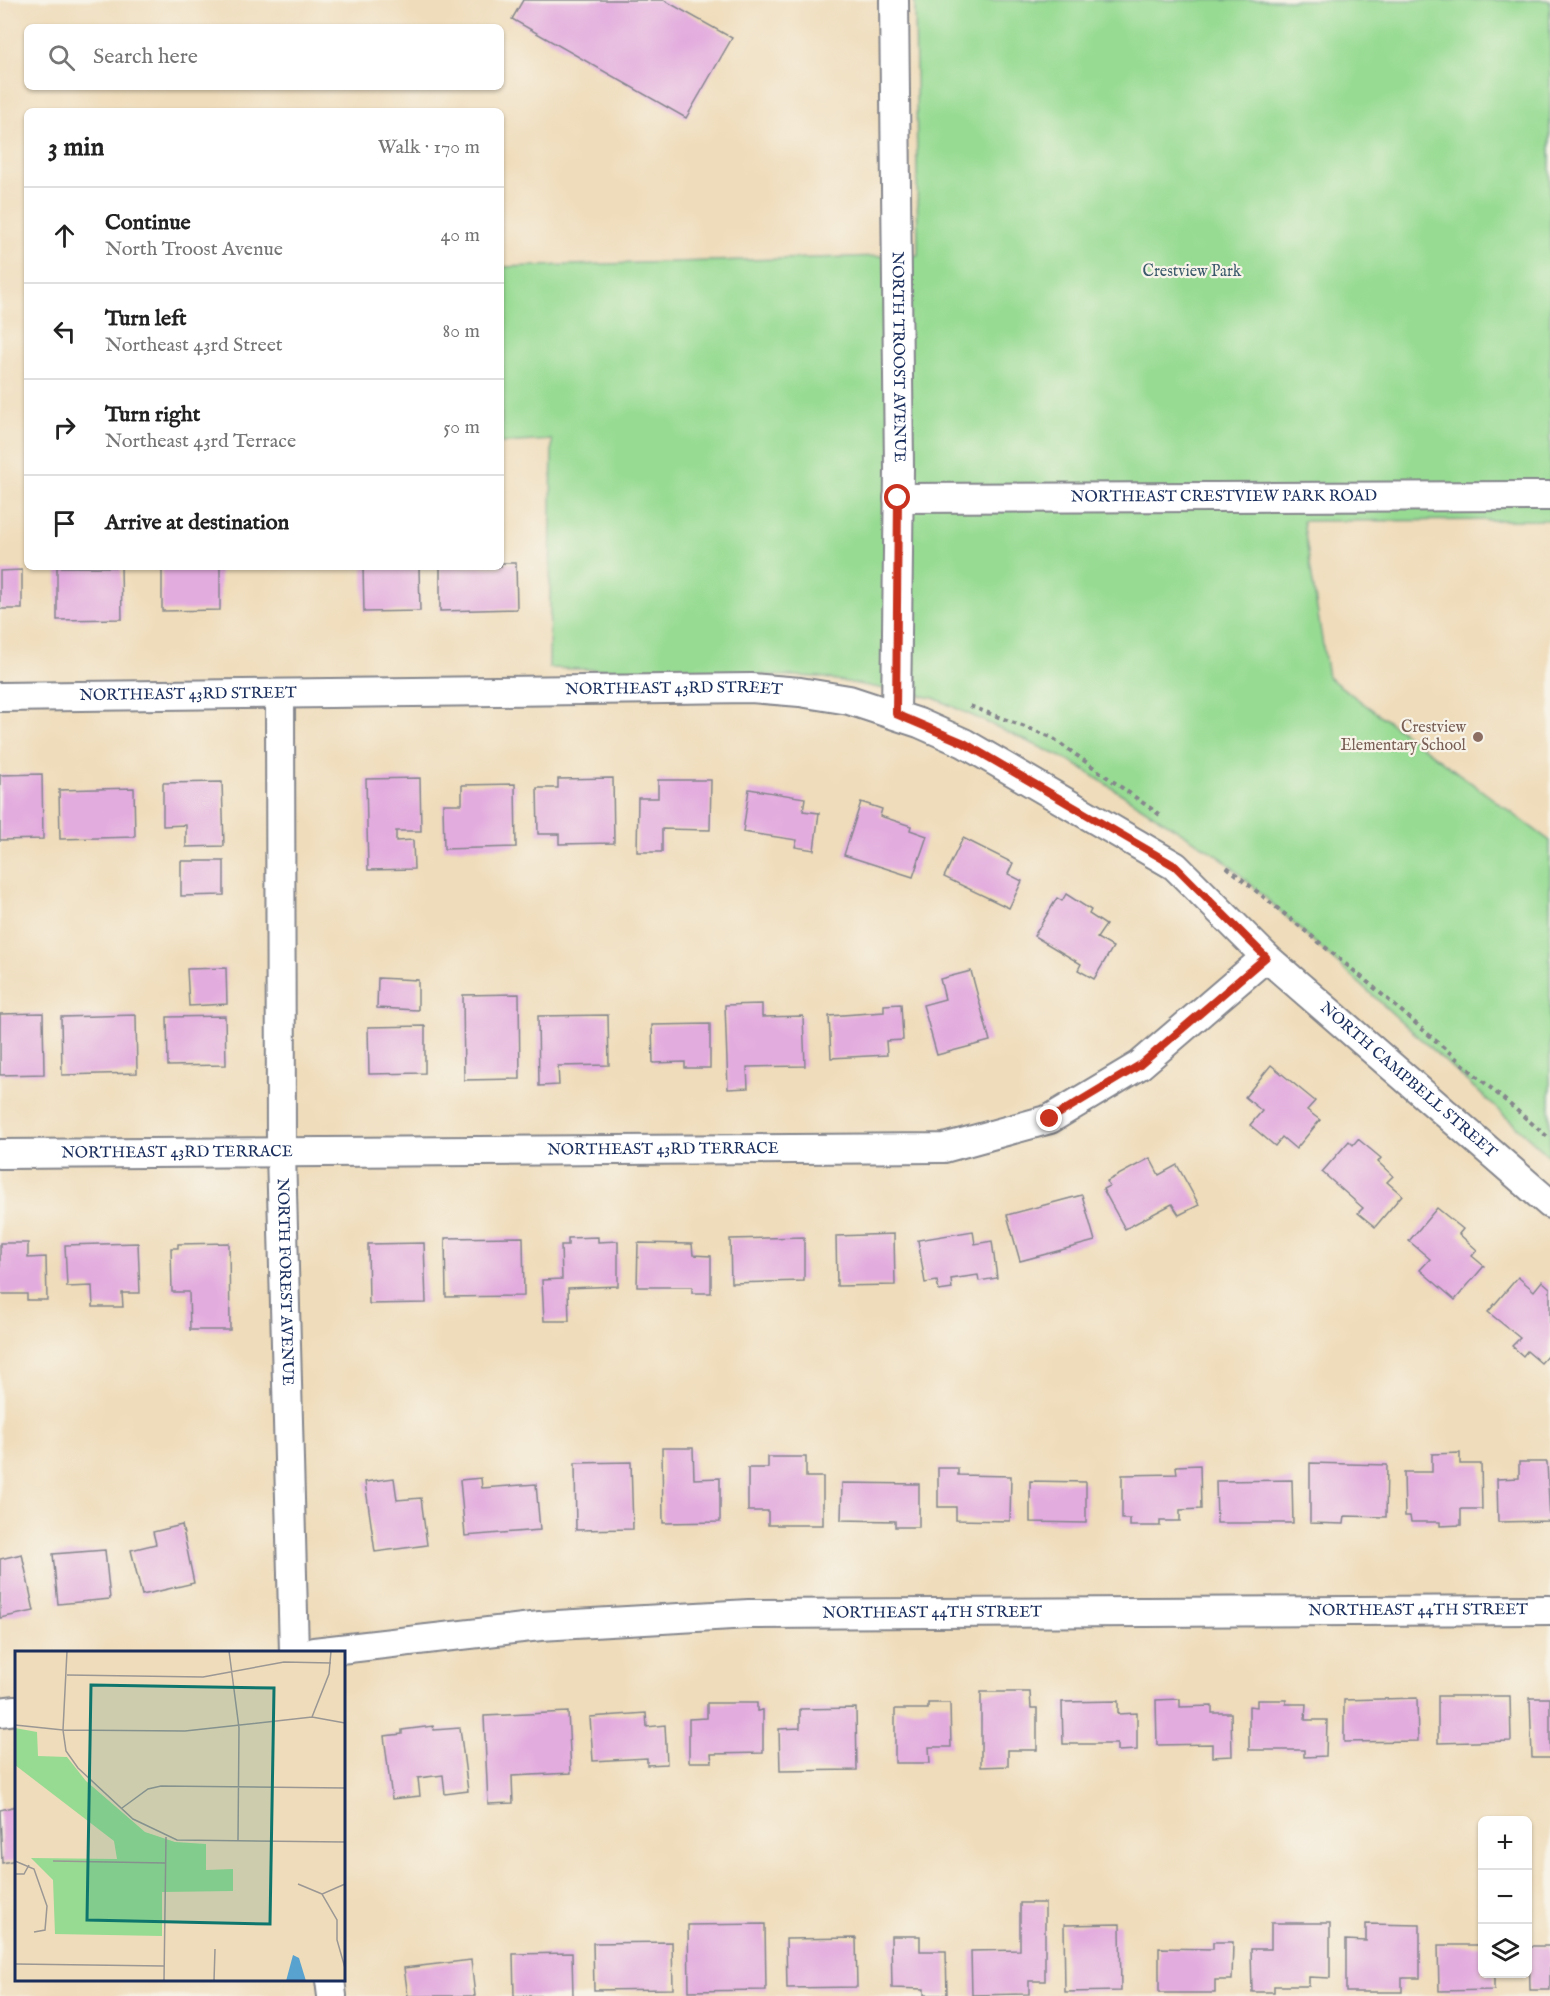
<!DOCTYPE html>
<meta charset="utf-8">
<style>
body{margin:0;font-family:"IM FELL English",serif;background:#f2f2f2;color:#222}
.controls{position:absolute;right:18px;bottom:18px;display:grid;overflow:hidden;border-radius:9px;box-shadow:0 2px 4px #0004}
.controls button{width:54px;height:54px;display:grid;place-items:center;padding:0;border:0;border-bottom:2px solid #e0e0e0;background:#fff;color:#222;font:30px sans-serif}
.stop{position:absolute;width:18px;height:18px;margin:-14px;border:4px solid #c8321e;border-radius:50%;background:#fff}
.stop.end{background:#c8321e;border-color:#fff;box-shadow:0 2px 6px #0008}
.list{margin:0;padding:0;list-style:none}
h2{display:flex;justify-content:space-between;align-items:center;height:78px;margin:0;padding:0 24px;font-size:26px}
h2 small{font-size:20px;font-weight:400;color:#767676}
.list li{display:grid;grid-template-columns:39px 1fr auto;gap:18px;align-items:center;box-sizing:border-box;height:96px;padding:0 24px;border-top:2px solid #e0e0e0}
.list b{display:block;font-size:22px;white-space:nowrap}
.list p{margin:0;font-size:20px;white-space:nowrap;color:#767676}
.list em{font-size:20px;font-style:normal;color:#767676}
.icon{flex:none;width:33px;height:33px;fill:none;stroke:currentColor;stroke-width:2;stroke-linecap:round;stroke-linejoin:round}
.map{position:relative;flex:none;width:1550px;height:1996px;overflow:hidden}
.search{position:absolute;background:#fff;box-shadow:0 2px 4px #0004;left:24px;top:24px;width:480px;height:66px;display:flex;align-items:center;gap:15px;box-sizing:border-box;padding:0 21px;border-radius:9px;color:#767676;font-size:22px}
.panel{position:absolute;background:#fff;box-shadow:0 2px 4px #0004;left:24px;top:108px;width:480px;height:462px;border-radius:9px}
.map>svg:first-child{display:block}
.green{fill:#97db93;stroke:#598578;stroke-width:1.5}
.building{fill:#e3acde}
.lines{fill:none;stroke-linecap:round;stroke-linejoin:round}
.street-casing{stroke:#85868c;stroke-width:32}
.path{stroke:#85868c;stroke-width:4;stroke-dasharray:4.5 4.5;stroke-linecap:butt}
.street{stroke:#fff;stroke-width:28}
.route{stroke:#c8321e;stroke-width:8}
.education-dot{fill:#8d6e63;stroke:#f7f3e8;stroke-width:2}
.labels{text-anchor:middle;dominant-baseline:central;stroke-width:4.5;stroke-linejoin:round;paint-order:stroke}
.park-label{font-size:16px;fill:#3a5a6b;stroke:#f7f3e8}
.street-label{font-size:16px;fill:#1b2f5e;stroke:#f7f3e8}
.education-label{font-size:16px;fill:#785e54;stroke:#f7f3e8;text-anchor:end}
.inset-road{fill:none;stroke:#9a9795;stroke-width:1.5}
.view{fill:#0f766e;fill-opacity:0.15;stroke:#0f766e;stroke-width:3}
.inset-edge{fill:none;stroke:#1b2f5e;stroke-width:3}
</style>
<div class="map">
<svg width="1550" height="1996" viewBox="0 0 1550 1996">
<rect width="100%" height="100%" fill="#f7f3e8"/>
<filter id="ink" filterUnits="userSpaceOnUse"><feTurbulence type="fractalNoise" baseFrequency=".0167" numOctaves="2"/><feDisplacementMap in="SourceGraphic" scale="12" xChannelSelector="R" yChannelSelector="G"/><feConvolveMatrix kernelMatrix="1 2 1 2 8 2 1 2 1" color-interpolation-filters="sRGB"/></filter>
<filter id="wash" filterUnits="userSpaceOnUse"><feTurbulence type="fractalNoise" baseFrequency=".008" numOctaves="4" result="noise"/><feDisplacementMap in="SourceGraphic" scale="24" xChannelSelector="R" yChannelSelector="G"/><feGaussianBlur stdDeviation="1.35" result="paint"/><feColorMatrix in="noise" values="0 0 0 0 0 0 0 0 0 0 0 0 0 0 0 0 0 1.4 0 .05"/><feComposite in="paint" operator="in"/></filter>
<g filter="url(#wash)">
<rect width="100%" height="100%" fill="#efdcba"/>
<polygon class="green" points="915,0 1550,0 1550,520 1303,521 1328,677 1550,841 1550,1157 1223,859 1070,761 934,698 819,677 549,668 552,440 501,443 501,267 918,255"/>
<g id="blocks">
<g class="building">
<polygon points="523,0 664,0 732,38 686,118 512,19"/>
<polygon points="501,563 516,563 517,609 440,611 440,567 501,567"/>
<polygon points="57,567 121,567 122,619 57,620"/>
<polygon points="162,567 220,567 220,610 162,611"/>
<polygon points="363,567 419,567 420,611 364,612"/>
<polygon points="22,570 22,609 0,609 0,571"/>
<polygon points="42,774 43,839 0,840 0,775"/>
<polygon points="420,778 421,831 396,831 396,841 413,840 414,869 368,870 366,779"/>
<polygon points="613,778 614,843 559,844 559,834 538,834 537,788 558,788 558,779"/>
<polygon points="658,780 711,780 710,830 662,829 662,852 637,852 638,798 658,798"/>
<polygon points="222,782 224,846 186,847 186,825 163,826 163,783"/>
<polygon points="515,784 516,847 444,849 443,804 462,804 462,785"/>
<polygon points="134,788 135,837 60,839 59,790"/>
<polygon points="749,789 805,798 803,811 819,813 814,850 795,847 797,840 743,832"/>
<polygon points="861,802 882,809 880,816 911,826 910,830 927,836 913,877 844,855"/>
<polygon points="963,838 1013,863 1008,874 1022,881 1009,908 944,877"/>
<polygon points="181,861 224,861 224,895 181,896"/>
<polygon points="1066,894 1091,910 1089,914 1106,925 1097,938 1113,947 1094,979 1078,970 1081,964 1034,936 1057,898 1062,901"/>
<polygon points="226,968 227,1004 189,1006 187,969"/>
<polygon points="971,971 990,1041 937,1055 923,1005 945,999 940,979"/>
<polygon points="378,978 418,980 418,1010 377,1008"/>
<polygon points="519,994 520,1079 464,1080 463,995"/>
<polygon points="762,1004 762,1017 803,1016 805,1066 747,1067 748,1088 728,1089 725,1005"/>
<polygon points="901,1004 903,1040 886,1041 887,1055 831,1058 829,1016 884,1012 884,1005"/>
<polygon points="43,1013 44,1074 0,1075 0,1014"/>
<polygon points="136,1015 137,1073 62,1075 61,1017"/>
<polygon points="608,1015 609,1065 558,1066 559,1085 539,1086 538,1016"/>
<polygon points="225,1016 226,1065 168,1066 167,1017"/>
<polygon points="710,1024 710,1068 685,1068 685,1062 653,1063 652,1025"/>
<polygon points="425,1026 425,1073 369,1074 368,1027"/>
<polygon points="1271,1065 1315,1101 1307,1110 1320,1120 1296,1149 1282,1137 1275,1146 1250,1125 1262,1111 1245,1097"/>
<polygon points="1358,1139 1381,1158 1378,1162 1393,1176 1387,1182 1402,1195 1375,1227 1358,1213 1363,1208 1322,1172 1349,1141 1353,1145"/>
<polygon points="1150,1158 1159,1175 1177,1165 1199,1205 1179,1215 1172,1204 1125,1229 1103,1189 1109,1186 1107,1181"/>
<polygon points="1082,1195 1095,1241 1020,1261 1007,1215"/>
<polygon points="1437,1208 1463,1229 1459,1234 1477,1250 1472,1256 1484,1266 1455,1300 1420,1270 1430,1259 1409,1241"/>
<polygon points="973,1231 975,1244 992,1241 997,1278 979,1281 978,1275 951,1279 952,1289 939,1291 937,1281 925,1283 918,1240"/>
<polygon points="894,1234 895,1285 837,1286 836,1236"/>
<polygon points="523,1237 524,1296 446,1297 445,1238"/>
<polygon points="598,1237 598,1242 618,1241 618,1286 568,1288 569,1321 544,1321 542,1280 562,1279 561,1245 568,1245 568,1238"/>
<polygon points="804,1237 804,1281 731,1283 730,1239"/>
<polygon points="0,1243 28,1243 28,1258 46,1257 47,1300 27,1300 27,1294 0,1294"/>
<polygon points="138,1243 140,1293 122,1293 123,1307 93,1307 92,1286 67,1287 65,1245"/>
<polygon points="229,1243 230,1330 190,1330 189,1292 172,1292 171,1248 178,1248 178,1244"/>
<polygon points="424,1243 426,1303 369,1304 368,1244"/>
<polygon points="638,1243 692,1244 693,1255 711,1256 711,1293 692,1293 692,1287 637,1287"/>
<polygon points="1518,1277 1534,1291 1542,1281 1550,1288 1550,1353 1541,1363 1527,1351 1523,1356 1512,1346 1520,1338 1488,1312"/>
<polygon points="662,1448 693,1448 694,1479 720,1478 720,1522 663,1523"/>
<polygon points="1460,1453 1460,1464 1481,1464 1482,1509 1461,1509 1461,1525 1440,1526 1440,1522 1411,1522 1410,1516 1405,1516 1404,1472 1432,1472 1432,1454"/>
<polygon points="768,1457 806,1457 806,1477 823,1477 823,1525 768,1525 768,1511 748,1511 748,1468 768,1468"/>
<polygon points="631,1462 633,1529 576,1530 575,1463"/>
<polygon points="1519,1462 1547,1462 1550,1521 1498,1522 1497,1479 1519,1478"/>
<polygon points="1310,1463 1387,1465 1386,1517 1345,1516 1344,1524 1310,1523"/>
<polygon points="1200,1465 1201,1509 1180,1510 1180,1521 1160,1521 1160,1526 1130,1526 1130,1519 1122,1519 1122,1475 1177,1474 1176,1466"/>
<polygon points="938,1468 958,1468 958,1475 1011,1476 1010,1521 956,1520 956,1507 938,1507"/>
<polygon points="394,1478 397,1500 421,1498 427,1545 375,1552 365,1482"/>
<polygon points="481,1478 482,1488 536,1484 540,1530 465,1536 460,1480"/>
<polygon points="1292,1480 1293,1523 1217,1523 1216,1481"/>
<polygon points="1030,1481 1086,1482 1086,1523 1030,1522"/>
<polygon points="842,1483 919,1484 919,1527 895,1527 895,1521 841,1520"/>
<polygon points="182,1525 194,1583 142,1595 131,1550 156,1544 153,1532"/>
<polygon points="105,1550 110,1599 58,1604 53,1554"/>
<polygon points="22,1554 34,1611 0,1618 0,1559"/>
<polygon points="981,1692 1030,1692 1031,1708 1037,1708 1037,1750 1008,1750 1008,1766 981,1767"/>
<polygon points="1438,1696 1510,1696 1511,1741 1438,1743"/>
<polygon points="1417,1698 1418,1741 1344,1742 1344,1700"/>
<polygon points="1530,1698 1550,1698 1550,1758 1532,1758"/>
<polygon points="1180,1699 1180,1707 1212,1706 1212,1713 1231,1713 1232,1756 1212,1757 1212,1744 1157,1745 1156,1700"/>
<polygon points="1257,1700 1286,1700 1286,1704 1306,1704 1305,1720 1327,1720 1326,1756 1304,1757 1304,1750 1249,1750 1249,1706 1257,1707"/>
<polygon points="1118,1701 1118,1714 1137,1713 1137,1750 1117,1751 1117,1744 1063,1744 1062,1702"/>
<polygon points="707,1703 757,1703 757,1711 763,1710 763,1753 711,1754 712,1762 689,1762 689,1719 707,1718"/>
<polygon points="928,1703 950,1703 951,1747 929,1747 930,1763 895,1763 895,1709 928,1709"/>
<polygon points="856,1708 857,1770 780,1771 779,1729 800,1728 800,1709"/>
<polygon points="568,1712 571,1773 512,1776 513,1803 488,1804 484,1716"/>
<polygon points="646,1713 647,1727 665,1725 667,1764 647,1765 647,1758 593,1761 590,1717"/>
<polygon points="433,1726 434,1730 460,1728 468,1791 445,1794 443,1775 418,1778 420,1796 392,1799 384,1736 402,1734 402,1730"/>
<polygon points="16,1806 16,1860 2,1863 0,1810"/>
<polygon points="1020,1903 1045,1903 1045,1981 1029,1981 1029,1994 972,1995 971,1951 1020,1950"/>
<polygon points="1271,1923 1330,1923 1330,1978 1309,1977 1309,1986 1274,1986 1274,1992 1252,1992 1251,1949 1271,1949"/>
<polygon points="765,1924 766,1990 689,1991 688,1925"/>
<polygon points="1120,1924 1121,1991 1065,1992 1064,1925"/>
<polygon points="1366,1924 1420,1925 1420,1978 1402,1978 1402,1992 1346,1992 1346,1940 1366,1941"/>
<polygon points="891,1936 920,1936 920,1951 946,1951 947,1995 924,1995 924,1989 892,1988"/>
<polygon points="856,1938 857,1987 787,1988 786,1939"/>
<polygon points="672,1942 673,1989 594,1990 593,1943"/>
<polygon points="1213,1942 1233,1942 1232,1980 1215,1980 1215,1993 1159,1993 1159,1948 1213,1949"/>
<polygon points="1438,1945 1482,1945 1482,1974 1494,1974 1494,1990 1439,1991"/>
<polygon points="1529,1946 1550,1946 1550,1990 1530,1990"/>
<polygon points="572,1953 573,1996 514,1996 513,1954"/>
<polygon points="471,1960 475,1996 408,1996 404,1968"/>
</g>
</g>
</g>
<g filter="url(#ink)">
<use href="#blocks" fill-opacity="0" stroke="#85868c" stroke-width="1.5"/>
<g class="lines">
<g class="street-casing">
<g id="street">
<path id="s1" d="M894 0 899 469 896 714"/>
<path id="s2" d="M898 498 1550 496"/>
<path id="s3" d="M280 694 281 1152 294 1652"/>
<path id="s4" d="M0 697 751 688 800 692 849 700 919 723 964 743 1175 866 1266 957 1550 1204"/>
<path id="s5" d="M0 1154 944 1148 1050 1119 1140 1065 1266 957"/>
<path id="s6" d="M314 1652 540 1626 749 1614 1550 1610"/>
<polyline points="0,1712 16,1710"/>
<polyline points="330,1980 332,1996"/>
</g>
</g>
<g class="path">
<polyline points="970,706 1051,737 1160,815"/>
<polyline points="1227,867 1364,979 1550,1139"/>
</g>
<use href="#street" class="street"/>
</g>
</g>
<g class="lines" filter="url(#ink)">
<polyline class="route" points="898,498 896,714 964,743 1175,866 1266,957 1140,1065 1050,1119"/>
</g>
<circle class="education-dot" cx="1478" cy="737" r="6"/>
<g class="labels">
<g class="park-label">
<text x="1192" y="272">Crestview Park</text>
</g>
<g class="street-label">
<text stroke="none"><textPath href="#s1" startOffset="357">NORTH TROOST AVENUE</textPath></text>
<text stroke="none"><textPath href="#s2" startOffset="326">NORTHEAST CRESTVIEW PARK ROAD</textPath></text>
<text stroke="none"><textPath href="#s4" startOffset="674">NORTHEAST 43RD STREET</textPath></text>
<text stroke="none"><textPath href="#s4" startOffset="188">NORTHEAST 43RD STREET</textPath></text>
<text stroke="none"><textPath href="#s4" startOffset="1534">NORTH CAMPBELL STREET</textPath></text>
<text stroke="none"><textPath href="#s5" startOffset="663">NORTHEAST 43RD TERRACE</textPath></text>
<text stroke="none"><textPath href="#s5" startOffset="177">NORTHEAST 43RD TERRACE</textPath></text>
<text stroke="none"><textPath href="#s3" startOffset="588">NORTH FOREST AVENUE</textPath></text>
<text stroke="none"><textPath href="#s6" startOffset="1106">NORTHEAST 44TH STREET</textPath></text>
<text stroke="none"><textPath href="#s6" startOffset="620">NORTHEAST 44TH STREET</textPath></text>
</g>
<g class="education-label">
<text x="1466" y="728">Crestview<tspan x="1466" dy="18">Elementary School</tspan></text>
</g>
</g>
<g transform="translate(15 1651)">
<rect width="330" height="330" fill="#efdcba"/>
<path d="M0 77 22 81 23 105 52 106 71 130 130 181 160 191 191 193V219L218 218V240L147 241V285L40 283 38 229 16 207 102 208 99 190 0 114Z" fill="#97db93"/>
<path d="M278 304 284 307 291 330H271Z" fill="#58a2cf"/>
<path class="inset-road" d="M52 0 48 79 51 100 63 117 118 168 162 189 330 191M214 0 224 77 223 190M52 24 188 26 269 11 316 12M297 66 314 23 316 0M0 74 48 79 170 80 297 66 330 72M107 157 133 138 146 135 330 137M0 210 19 218 32 255 30 279 19 281M38 210 150 212M0 223H9L14 214M283 233 307 243M330 233 307 243 322 269V289L330 317M0 313 149 315M149 330 151 186M199 330 200 298"/>
<path class="view" d="M76 34 259 37 255 273 72 269Z"/>
<rect width="330" height="330" class="inset-edge"/>
</g>
</svg>
<div class="controls">
<button>+</button>
<button>−</button>
<button><svg class="icon" aria-label="layers" viewBox="0 0 24 24"><path d="M12 4l9 5-9 5-9-5zM3 14l9 5 9-5"/></svg></button>
</div>
<div class="stop" style="left:898px;top:498px"></div>
<div class="stop end" style="left:1050px;top:1119px"></div>
<div class="search"><svg class="icon" aria-label="search" viewBox="0 0 24 24"><circle cx="10" cy="10" r="6"/><path d="M15 15l6 6"/></svg>Search here</div>
<section class="panel">
<h2>3 min<small>Walk · 170 m</small></h2>
<ul class="list">
<li><svg class="icon" aria-label="ahead" viewBox="0 0 24 24"><path d="M12 20V5M6 11l6-6 6 6"/></svg><div><b>Continue</b><p>North Troost Avenue</p></div><em>40 m</em></li>
<li><svg class="icon" aria-label="left" viewBox="0 0 24 24"><path d="M17 20v-9H6M10 6l-5 5 5 5"/></svg><div><b>Turn left</b><p>Northeast 43rd Street</p></div><em>80 m</em></li>
<li><svg class="icon" aria-label="right" viewBox="0 0 24 24"><path d="M7 20v-9h11M14 6l5 5-5 5"/></svg><div><b>Turn right</b><p>Northeast 43rd Terrace</p></div><em>50 m</em></li>
<li><svg class="icon" aria-label="arrive" viewBox="0 0 24 24"><path d="M6 21V4h12l-3 4 3 4H6"/></svg><div><b>Arrive at destination</b></div></li>
</ul>
</section>
</div>
